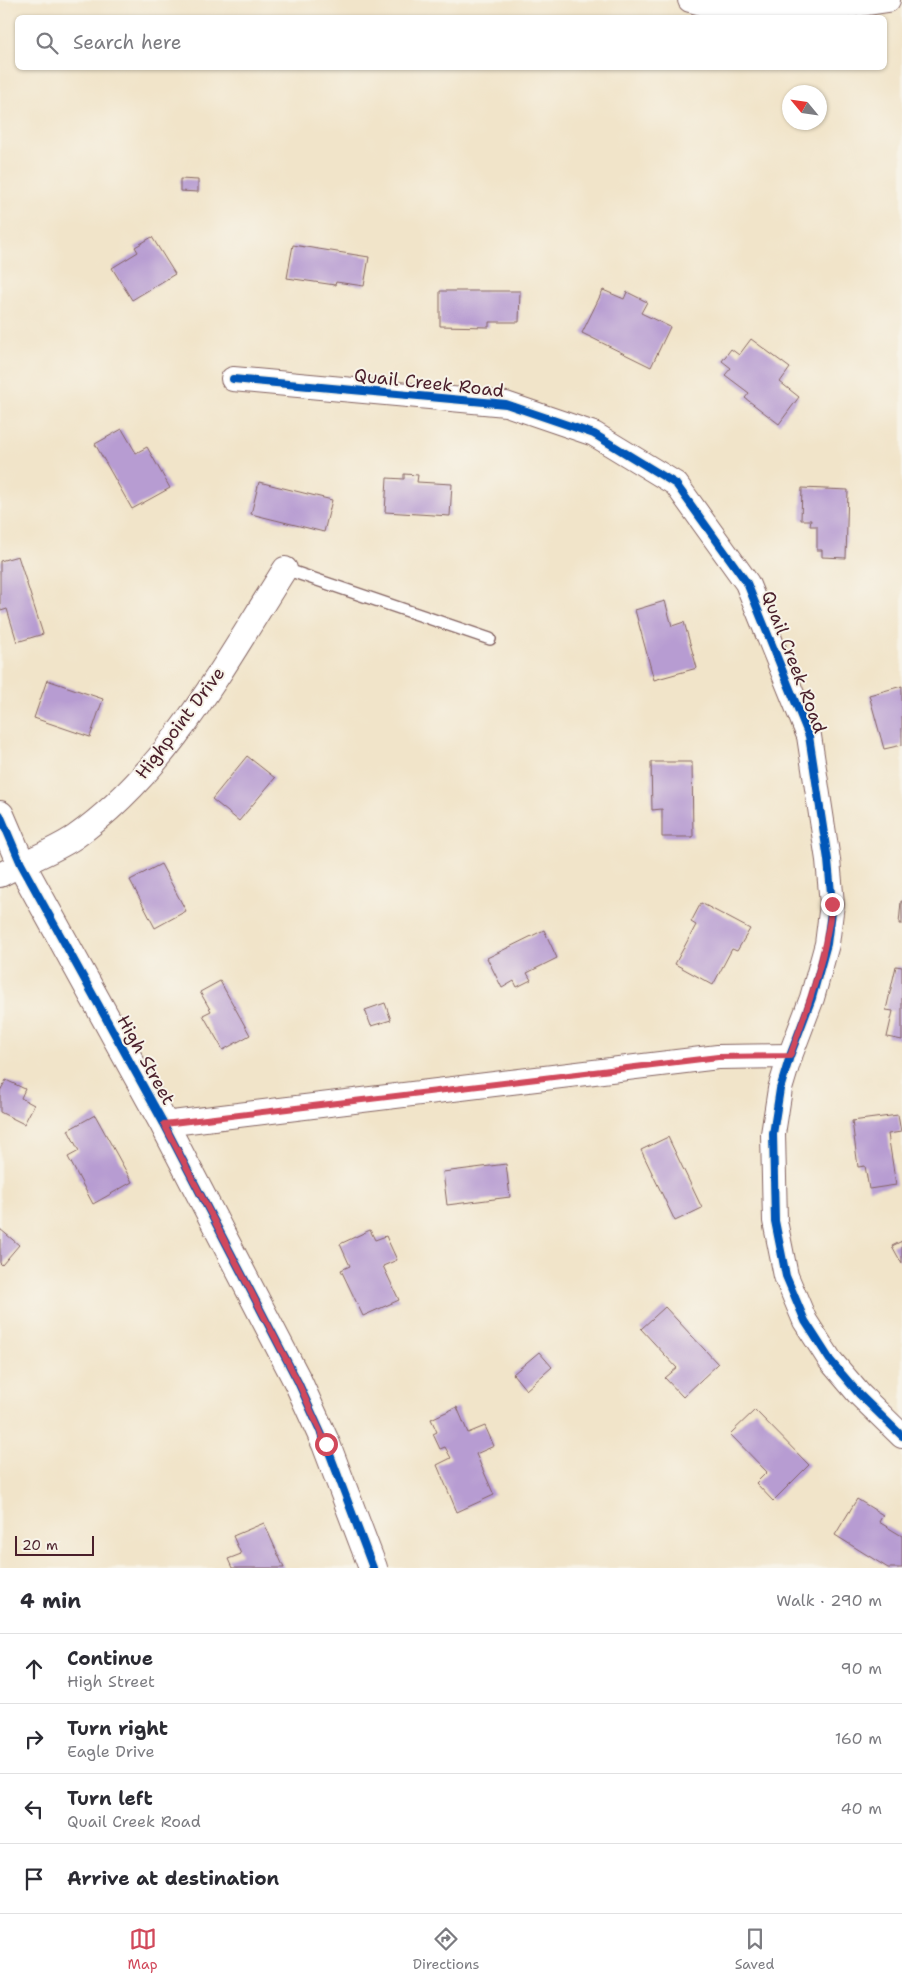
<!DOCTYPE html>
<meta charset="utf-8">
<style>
body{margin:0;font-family:"Shantell Sans",sans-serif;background:#f2f2f3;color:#2b2b33}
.compass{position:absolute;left:782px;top:85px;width:45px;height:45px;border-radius:50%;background:#fff;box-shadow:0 1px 4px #0004;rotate:299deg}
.scale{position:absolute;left:15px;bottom:12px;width:79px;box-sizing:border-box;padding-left:5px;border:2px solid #4a1f2b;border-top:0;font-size:14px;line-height:18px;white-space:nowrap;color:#4a1f2b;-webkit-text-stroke:4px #f7f3e8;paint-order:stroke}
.stop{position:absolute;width:15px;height:15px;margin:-11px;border:4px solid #d1495b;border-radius:50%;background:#fff}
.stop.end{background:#d1495b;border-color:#fff;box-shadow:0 1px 5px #0008}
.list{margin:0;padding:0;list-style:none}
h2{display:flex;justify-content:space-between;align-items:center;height:65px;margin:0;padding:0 20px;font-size:21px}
h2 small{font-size:16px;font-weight:400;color:#7c7c81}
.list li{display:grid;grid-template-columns:32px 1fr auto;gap:15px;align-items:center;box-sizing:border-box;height:70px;padding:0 20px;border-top:1px solid #e1e1e2}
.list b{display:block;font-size:19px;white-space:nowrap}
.list p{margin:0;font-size:16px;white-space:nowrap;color:#7c7c81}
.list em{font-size:16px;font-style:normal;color:#7c7c81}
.icon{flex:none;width:28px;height:28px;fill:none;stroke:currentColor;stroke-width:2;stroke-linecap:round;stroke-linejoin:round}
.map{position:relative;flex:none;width:902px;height:1568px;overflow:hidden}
.search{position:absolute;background:#fff;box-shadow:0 1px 4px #0004;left:15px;right:15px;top:15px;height:55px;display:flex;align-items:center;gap:12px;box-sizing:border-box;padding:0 18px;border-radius:8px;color:#7c7c81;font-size:19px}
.sheet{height:345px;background:#fff}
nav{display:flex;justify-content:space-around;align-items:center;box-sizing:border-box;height:70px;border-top:1px solid #e1e1e2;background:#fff;font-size:14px;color:#7c7c81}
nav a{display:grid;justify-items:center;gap:2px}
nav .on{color:#d1495b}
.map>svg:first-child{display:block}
.building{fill:#b79cd2}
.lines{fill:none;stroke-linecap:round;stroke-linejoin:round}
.lane-casing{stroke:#846462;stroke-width:14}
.street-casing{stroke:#846462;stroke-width:26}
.secondary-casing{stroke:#846462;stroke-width:30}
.lane{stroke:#fff;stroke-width:11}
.street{stroke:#fff;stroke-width:24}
.secondary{stroke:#fff;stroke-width:28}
.cycleway-casing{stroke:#f7f3e8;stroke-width:11}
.cycleway{stroke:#0057b8;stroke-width:8}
.route{stroke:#d1495b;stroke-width:6}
.labels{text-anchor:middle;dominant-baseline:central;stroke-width:4;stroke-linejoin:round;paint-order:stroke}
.street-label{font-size:18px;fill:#4a1f2b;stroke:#f7f3e8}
</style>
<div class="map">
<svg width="902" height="1568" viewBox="0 0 902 1568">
<rect width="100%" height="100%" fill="#f7f3e8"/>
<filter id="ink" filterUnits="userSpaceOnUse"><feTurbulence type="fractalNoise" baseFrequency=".02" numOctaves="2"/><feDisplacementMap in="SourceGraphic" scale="10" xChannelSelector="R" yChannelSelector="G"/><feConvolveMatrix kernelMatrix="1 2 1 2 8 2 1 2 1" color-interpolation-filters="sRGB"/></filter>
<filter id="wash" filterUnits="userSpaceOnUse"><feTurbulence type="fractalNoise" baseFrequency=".0096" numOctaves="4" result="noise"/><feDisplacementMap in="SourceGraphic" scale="20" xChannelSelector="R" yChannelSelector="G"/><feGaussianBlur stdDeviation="1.12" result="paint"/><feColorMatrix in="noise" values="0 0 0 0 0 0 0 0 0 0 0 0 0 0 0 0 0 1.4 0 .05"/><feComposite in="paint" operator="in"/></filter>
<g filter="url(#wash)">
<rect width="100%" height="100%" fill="#f1e4c9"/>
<g id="blocks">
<g class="building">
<polygon points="180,179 198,180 198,192 180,191"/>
<polygon points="152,237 175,274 132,300 112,268 138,252 135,247"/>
<polygon points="293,245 369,257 364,286 336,282 335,285 287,278"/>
<polygon points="603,290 624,299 627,292 647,302 641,313 670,327 651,367 582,333"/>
<polygon points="440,291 520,291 519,322 489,322 489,327 440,326"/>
<polygon points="751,339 790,368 780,382 799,397 779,424 745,398 749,393 725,375 731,368 722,361 731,349 739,355"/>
<polygon points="122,429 136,453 147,447 170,488 132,509 95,444"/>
<polygon points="404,474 418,475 417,482 452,484 450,516 385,512 387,478 404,479"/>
<polygon points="259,482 332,500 324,532 251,514"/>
<polygon points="802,488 848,490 846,558 822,557 822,550 817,550 817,526 810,526 811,520 801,520"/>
<polygon points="18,556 43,634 17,642 7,609 1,611 0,607 0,561"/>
<polygon points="665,601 672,626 684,622 697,668 654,680 635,610"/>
<polygon points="47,680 103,699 90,737 34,718"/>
<polygon points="902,686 902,745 884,749 869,695"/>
<polygon points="247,756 275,778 239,821 212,799"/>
<polygon points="651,762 692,762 693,837 662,837 662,809 652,810"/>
<polygon points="161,864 186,911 155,928 130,880"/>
<polygon points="901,901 902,901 902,924 899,924"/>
<polygon points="701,903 750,929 737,951 732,949 713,985 675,964 696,925 691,922"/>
<polygon points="544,930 557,958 527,973 531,980 517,987 514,981 502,988 487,958"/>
<polygon points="896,966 902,967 902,1040 887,1037 893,1011 886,1010"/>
<polygon points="220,981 250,1035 223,1050 203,1015 211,1011 200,992"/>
<polygon points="385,1003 391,1020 371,1026 365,1010"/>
<polygon points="6,1080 25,1089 21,1098 34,1105 24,1124 0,1112 0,1091"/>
<polygon points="95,1115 132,1182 93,1204 68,1157 79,1151 68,1130"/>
<polygon points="898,1115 901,1132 888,1134 896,1185 869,1189 865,1166 858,1167 852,1121"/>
<polygon points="668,1137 702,1208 675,1221 641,1150"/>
<polygon points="506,1164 510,1197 447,1205 443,1172"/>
<polygon points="0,1229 19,1245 2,1265 0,1263"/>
<polygon points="370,1230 375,1240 386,1236 397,1260 383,1266 399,1300 363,1316 341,1270 350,1266 340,1244"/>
<polygon points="902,1241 902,1264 892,1246"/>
<polygon points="665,1307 718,1364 683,1397 665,1378 677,1368 641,1329"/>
<polygon points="539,1352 552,1367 526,1390 513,1374"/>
<polygon points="457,1407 468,1433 485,1426 494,1446 476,1454 494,1495 457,1512 437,1465 451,1458 445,1447 440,1449 433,1434 437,1432 431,1419"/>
<polygon points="755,1410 809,1465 773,1501 756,1483 767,1472 730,1434"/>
<polygon points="857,1499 883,1515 879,1522 902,1536 902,1568 888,1568 835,1535"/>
<polygon points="264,1523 284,1568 232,1568 228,1559 241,1554 233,1536"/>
</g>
</g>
</g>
<g filter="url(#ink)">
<use href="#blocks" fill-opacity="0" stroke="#846462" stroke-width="1"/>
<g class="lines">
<g class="lane-casing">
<polyline id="lane" points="285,569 490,639"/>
</g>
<g class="street-casing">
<g id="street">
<polyline points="690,0 705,4 815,11 888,0"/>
<polyline points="233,379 506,404 594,434 676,484 747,583 809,736 828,860 832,904 827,944 812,998 790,1056 780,1089 773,1134 775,1221 786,1276 805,1321 830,1360 859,1394 902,1436"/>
<path d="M0 875C24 862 53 852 75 837 168 771 225 663 285 569"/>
<polyline points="164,1124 718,1057 790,1056"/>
</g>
</g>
<g class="secondary-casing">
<polyline id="secondary" points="0,815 21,864 164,1124 298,1382 326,1444 373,1568"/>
</g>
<use href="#lane" class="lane"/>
<use href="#street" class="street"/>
<use href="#secondary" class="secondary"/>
<g class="cycleway-casing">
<g id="cycleway">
<polyline points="233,379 506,404 594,434 676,484 747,583 809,736 828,860 832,904 827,944 812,998 790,1056 780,1089 773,1134 775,1221 786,1276 805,1321 830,1360 859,1394 902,1436"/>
<polyline points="0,815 21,864 164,1124 298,1382 326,1444 373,1568"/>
</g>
</g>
<use href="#cycleway" class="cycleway"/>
</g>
</g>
<g class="lines" filter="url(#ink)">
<path class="route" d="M326 1444 298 1382 164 1124 718 1057 790 1056C809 1004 825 959 832 904"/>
</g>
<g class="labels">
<g class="street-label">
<text transform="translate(429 383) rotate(6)">Quail Creek Road</text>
<text transform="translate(794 662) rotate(69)">Quail Creek Road</text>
<text transform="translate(180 723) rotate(-53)">Highpoint Drive</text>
<text transform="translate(146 1060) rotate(61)">High Street</text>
</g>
</g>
</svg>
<svg class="compass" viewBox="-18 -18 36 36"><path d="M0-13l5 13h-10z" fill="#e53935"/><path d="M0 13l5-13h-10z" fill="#7c7c81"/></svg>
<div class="scale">20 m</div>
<div class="stop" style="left:326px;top:1444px"></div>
<div class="stop end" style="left:832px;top:904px"></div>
<div class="search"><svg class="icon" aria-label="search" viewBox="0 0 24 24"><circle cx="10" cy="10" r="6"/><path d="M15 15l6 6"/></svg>Search here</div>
</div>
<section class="sheet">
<h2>4 min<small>Walk · 290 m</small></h2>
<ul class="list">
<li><svg class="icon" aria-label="ahead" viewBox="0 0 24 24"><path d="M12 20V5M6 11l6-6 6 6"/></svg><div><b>Continue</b><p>High Street</p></div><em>90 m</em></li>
<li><svg class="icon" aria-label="right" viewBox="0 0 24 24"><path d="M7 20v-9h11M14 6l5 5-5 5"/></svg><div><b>Turn right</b><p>Eagle Drive</p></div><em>160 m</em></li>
<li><svg class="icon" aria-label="left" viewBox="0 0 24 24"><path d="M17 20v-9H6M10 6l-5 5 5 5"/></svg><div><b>Turn left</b><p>Quail Creek Road</p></div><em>40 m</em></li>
<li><svg class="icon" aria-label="arrive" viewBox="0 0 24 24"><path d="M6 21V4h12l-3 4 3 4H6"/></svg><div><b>Arrive at destination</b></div></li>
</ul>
</section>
<nav>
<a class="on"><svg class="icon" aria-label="map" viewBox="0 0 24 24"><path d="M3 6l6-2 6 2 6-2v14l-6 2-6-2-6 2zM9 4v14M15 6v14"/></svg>Map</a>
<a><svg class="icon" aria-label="directions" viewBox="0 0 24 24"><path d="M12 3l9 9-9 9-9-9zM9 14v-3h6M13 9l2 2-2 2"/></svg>Directions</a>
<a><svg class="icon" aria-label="saved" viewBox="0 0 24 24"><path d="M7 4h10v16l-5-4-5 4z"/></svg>Saved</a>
</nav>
